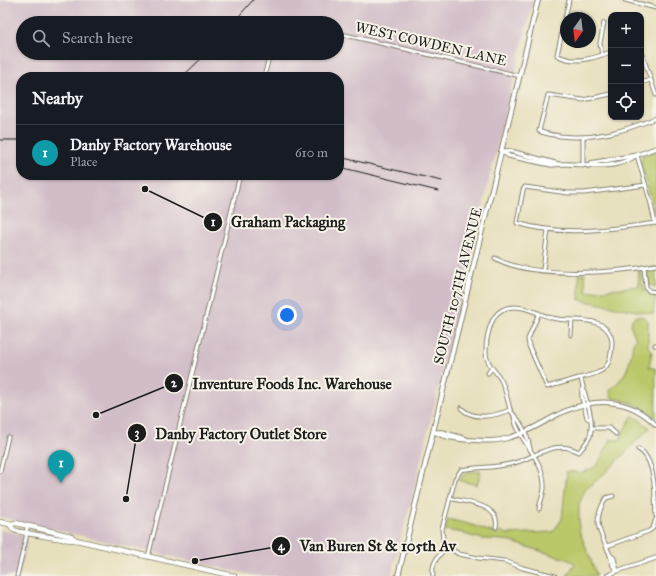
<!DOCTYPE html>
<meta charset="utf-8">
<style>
body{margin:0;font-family:"IM FELL Great Primer",serif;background:#20242c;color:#f1f3f6}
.controls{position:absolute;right:12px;top:12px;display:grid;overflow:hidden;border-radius:8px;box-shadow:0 1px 3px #0004}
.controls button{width:36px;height:36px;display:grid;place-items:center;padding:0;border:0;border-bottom:1px solid #363941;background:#171b24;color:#f1f3f6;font:20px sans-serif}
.compass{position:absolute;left:560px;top:12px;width:36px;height:36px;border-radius:50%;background:#171b24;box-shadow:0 1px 3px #0004;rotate:194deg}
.you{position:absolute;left:287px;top:315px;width:14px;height:14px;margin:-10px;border:3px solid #fff;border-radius:50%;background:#1a73e8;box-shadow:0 0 0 6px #1a73e833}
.badge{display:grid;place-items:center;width:26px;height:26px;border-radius:50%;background:#7c3aed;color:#fff;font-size:13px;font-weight:700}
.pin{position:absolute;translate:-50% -33px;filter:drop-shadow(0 1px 2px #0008)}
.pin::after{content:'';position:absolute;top:21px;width:14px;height:12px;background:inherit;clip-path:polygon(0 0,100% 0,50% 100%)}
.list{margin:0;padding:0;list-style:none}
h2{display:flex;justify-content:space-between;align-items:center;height:52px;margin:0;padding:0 16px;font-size:17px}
h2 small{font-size:13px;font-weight:400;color:#9ea1a6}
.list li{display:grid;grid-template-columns:26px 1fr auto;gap:12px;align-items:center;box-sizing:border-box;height:56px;padding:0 16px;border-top:1px solid #363941}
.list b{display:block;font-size:15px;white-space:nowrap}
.list p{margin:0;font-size:13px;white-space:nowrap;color:#9ea1a6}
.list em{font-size:13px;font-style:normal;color:#9ea1a6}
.icon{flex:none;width:22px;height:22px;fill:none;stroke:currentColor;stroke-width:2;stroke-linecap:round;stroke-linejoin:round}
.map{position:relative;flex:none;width:656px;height:576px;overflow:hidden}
.search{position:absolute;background:#171b24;box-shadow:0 1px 3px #0004;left:16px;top:16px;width:328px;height:44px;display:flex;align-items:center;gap:10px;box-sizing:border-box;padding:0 14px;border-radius:22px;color:#9ea1a6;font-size:15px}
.panel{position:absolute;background:#171b24;box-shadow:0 1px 3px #0004;left:16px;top:72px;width:328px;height:108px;border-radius:16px}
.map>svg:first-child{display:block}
.industrial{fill:#d1bdc8;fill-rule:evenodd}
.green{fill:#bbc869;stroke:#6c7242}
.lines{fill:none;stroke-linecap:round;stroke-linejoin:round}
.minor-casing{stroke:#827e6c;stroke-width:5}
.tertiary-casing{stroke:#827e6c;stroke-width:5.5}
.secondary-casing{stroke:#827e6c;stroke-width:6}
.primary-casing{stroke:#827e6c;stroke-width:6}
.minor{stroke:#fff;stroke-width:3}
.tertiary{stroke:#fff;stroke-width:3.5}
.secondary{stroke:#fff;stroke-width:4}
.primary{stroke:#fff;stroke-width:4.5}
.rail{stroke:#1c1c1c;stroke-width:1}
.labels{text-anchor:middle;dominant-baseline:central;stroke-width:4;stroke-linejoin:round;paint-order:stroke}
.street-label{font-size:14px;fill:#1c1c1c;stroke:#f7f3e8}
.leader{fill:none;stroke:#1c1c1c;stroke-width:1.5}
.callout-dot{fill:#1c1c1c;stroke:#f7f3e8;stroke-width:1.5}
.mark-label{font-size:12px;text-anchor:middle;font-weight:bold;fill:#fff}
.callout-label{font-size:15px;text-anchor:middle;font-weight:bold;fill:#1c1c1c;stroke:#f7f3e8;stroke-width:4;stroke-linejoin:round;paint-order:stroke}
</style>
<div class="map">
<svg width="656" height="576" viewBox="0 0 656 576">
<rect width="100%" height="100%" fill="#f7f3e8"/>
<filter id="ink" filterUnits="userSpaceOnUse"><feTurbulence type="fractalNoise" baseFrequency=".025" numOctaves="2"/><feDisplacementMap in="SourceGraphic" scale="8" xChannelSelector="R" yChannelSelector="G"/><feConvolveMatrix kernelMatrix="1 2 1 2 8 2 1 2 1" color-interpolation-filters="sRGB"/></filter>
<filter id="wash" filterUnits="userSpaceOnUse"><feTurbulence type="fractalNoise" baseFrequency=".012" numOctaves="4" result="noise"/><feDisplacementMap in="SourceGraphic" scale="16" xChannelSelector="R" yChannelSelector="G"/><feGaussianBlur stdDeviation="0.9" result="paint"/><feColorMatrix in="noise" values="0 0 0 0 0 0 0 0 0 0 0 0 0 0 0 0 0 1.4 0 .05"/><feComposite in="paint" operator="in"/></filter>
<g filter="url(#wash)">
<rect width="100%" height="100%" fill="#e7e0bd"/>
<g class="industrial">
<path d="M0 0H533L413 493 391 576H256L0 517ZM23 23H337V53H23ZM21 77H339V175H21Z"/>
<polygon points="0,530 20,534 28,541 19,576 0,576"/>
</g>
<g class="green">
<polygon points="656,151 656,217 641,162 642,156"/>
<polygon points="656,267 656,287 649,285 647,269"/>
<polygon points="638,269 640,269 644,290 656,294 653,314 579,300 579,274 585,274 586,292 639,286"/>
<path d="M638 316 644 317 648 321V347L652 351 649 367 656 369V418C644 406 628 401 612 398L609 390C628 376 630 364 633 342L636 340 631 326 632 319Z"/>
<polygon points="633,415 650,428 604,474 585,490 579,504 579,530 597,576 567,576 575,563 566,559 505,540 483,539 463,534 463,533 445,530 448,519 472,525 497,534 501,531 507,534 553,532 562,519 567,471 582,473 597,466 611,439 616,440 621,439 623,431"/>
<polygon points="481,471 477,485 458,480 467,472"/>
</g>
</g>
<g filter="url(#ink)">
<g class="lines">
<g class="minor-casing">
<g id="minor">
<path d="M569 0 557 55C574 65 594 58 611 52"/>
<polyline points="625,0 656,8"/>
<polyline points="277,23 278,20 291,23"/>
<polyline points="337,33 520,76"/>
<polyline points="641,51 656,95"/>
<polyline points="602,55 600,43 604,23"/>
<polyline points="264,77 270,53"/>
<polyline points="641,83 650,80"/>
<path d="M611 94 583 100 548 95 539 131C545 134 553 135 560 136 595 140 624 131 656 118"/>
<polyline points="583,138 583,166"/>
<polyline points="637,155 651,204 655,223"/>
<path d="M646 185 584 193H568L525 187 523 190 517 223C563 237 609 229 656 223"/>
<path d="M495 258C531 279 615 273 656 265"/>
<polyline points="644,267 646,287 649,291 656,292"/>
<polyline points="543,270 548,230"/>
<polyline points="571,335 572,320"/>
<polyline points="655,345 656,345"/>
<polyline points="488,373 492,368"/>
<path d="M583 388C579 396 586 410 587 418L590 419"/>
<path d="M461 408C473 421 495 416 510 410"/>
<path d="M514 417C518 441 544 459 544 485 545 493 540 501 539 509"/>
<polyline points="591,428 609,428 616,434"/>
<path d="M530 449C529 440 524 429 519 421 516 417 512 414 510 409 507 399 506 390 501 380 496 371 485 363 486 351 486 339 490 316 502 310 518 301 537 314 552 318 567 322 582 318 597 323 606 326 612 334 612 343 611 371 603 372 579 378 569 381 558 384 547 387L529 346 528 339 539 313"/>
<path d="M638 449C656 458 655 497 656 516"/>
<polyline points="0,471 8,437"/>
<path d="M613 496 606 498C591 524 600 530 610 555L614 558 617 571"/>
<path d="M450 498C466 503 501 504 496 527"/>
<polyline points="607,546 649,531 653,528 656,519"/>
<polyline points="610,555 613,566 617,571"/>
<polyline points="148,557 240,175"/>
<polyline points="17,576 26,538 27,526"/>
<path d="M433 576C431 563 438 556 447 547"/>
<path d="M555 576 523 568 505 561 478 558 459 554 447 547 443 540 442 529 455 479 461 470C477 467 494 468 510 464 535 459 553 438 579 452 583 447 588 441 590 436 595 417 584 396 581 378"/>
</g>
</g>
<g class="tertiary-casing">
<g id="tertiary">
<path d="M501 151 509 156 552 165C580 160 608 175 637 155"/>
<polyline points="503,151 510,151 558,164"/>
<polyline points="588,166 591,163 637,155 656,148"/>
<path d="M434 432C445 438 456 439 469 440 484 441 497 442 511 437 530 432 546 420 563 412 596 397 630 398 656 425"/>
<polyline points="435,432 442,432 466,439"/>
<polyline points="607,576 617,571 656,558"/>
</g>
</g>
<g class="secondary-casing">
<polyline id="secondary" points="398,576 538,0"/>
</g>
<g class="primary-casing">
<g id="primary">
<polyline points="0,522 10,524 16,523 71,536 76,540"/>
<path d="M10 524C11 526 12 528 14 530 17 532 71 541 76 540L234 576"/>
</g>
</g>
<use href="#minor" class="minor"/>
<use href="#tertiary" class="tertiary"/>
<use href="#secondary" class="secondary"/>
<use href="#primary" class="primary"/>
<g class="rail">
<polyline points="233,23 253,0"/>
<polyline points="182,77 207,53"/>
<polyline points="0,140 21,140"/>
<polyline points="339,157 442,181"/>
<polyline points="339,167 438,191"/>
</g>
</g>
</g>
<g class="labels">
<g class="street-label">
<text transform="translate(431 44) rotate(13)">WEST COWDEN LANE</text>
<text transform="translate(458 286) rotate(-76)">SOUTH 107TH AVENUE</text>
</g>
</g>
<path class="leader" d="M145 189L213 222M96 415L174 383M126 499L137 433M195 561L281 546"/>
<g class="callout-dot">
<circle cx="145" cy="189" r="4"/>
<circle cx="96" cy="415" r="4"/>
<circle cx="126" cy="499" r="4"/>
<circle cx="195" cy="561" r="4"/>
<circle cx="213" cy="222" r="10"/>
<circle cx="174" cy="383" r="10"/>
<circle cx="137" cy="433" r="10"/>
<circle cx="281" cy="546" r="10"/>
</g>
<g class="mark-label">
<text x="213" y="226">1</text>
<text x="174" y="387">2</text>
<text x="137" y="437">3</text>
<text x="281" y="550">4</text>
</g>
<g class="callout-label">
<text x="288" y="227">Graham Packaging</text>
<text x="292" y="389">Inventure Foods Inc. Warehouse</text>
<text x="241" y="439">Danby Factory Outlet Store</text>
<text x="378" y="551">Van Buren St &amp; 105th Av</text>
</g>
</svg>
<div class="controls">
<button>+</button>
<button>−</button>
<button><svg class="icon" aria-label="locate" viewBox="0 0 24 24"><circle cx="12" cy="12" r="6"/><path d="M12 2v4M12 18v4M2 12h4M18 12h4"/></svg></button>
</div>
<svg class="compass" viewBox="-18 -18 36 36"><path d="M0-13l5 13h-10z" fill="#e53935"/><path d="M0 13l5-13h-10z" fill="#9ea1a6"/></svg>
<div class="you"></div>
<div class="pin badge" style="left:61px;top:483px;background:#0f9aa8">1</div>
<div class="search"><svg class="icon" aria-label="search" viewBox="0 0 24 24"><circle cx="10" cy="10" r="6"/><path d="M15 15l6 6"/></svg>Search here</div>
<section class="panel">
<h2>Nearby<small></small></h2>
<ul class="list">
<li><span class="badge" style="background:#0f9aa8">1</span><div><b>Danby Factory Warehouse</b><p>Place</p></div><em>610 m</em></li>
</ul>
</section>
</div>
